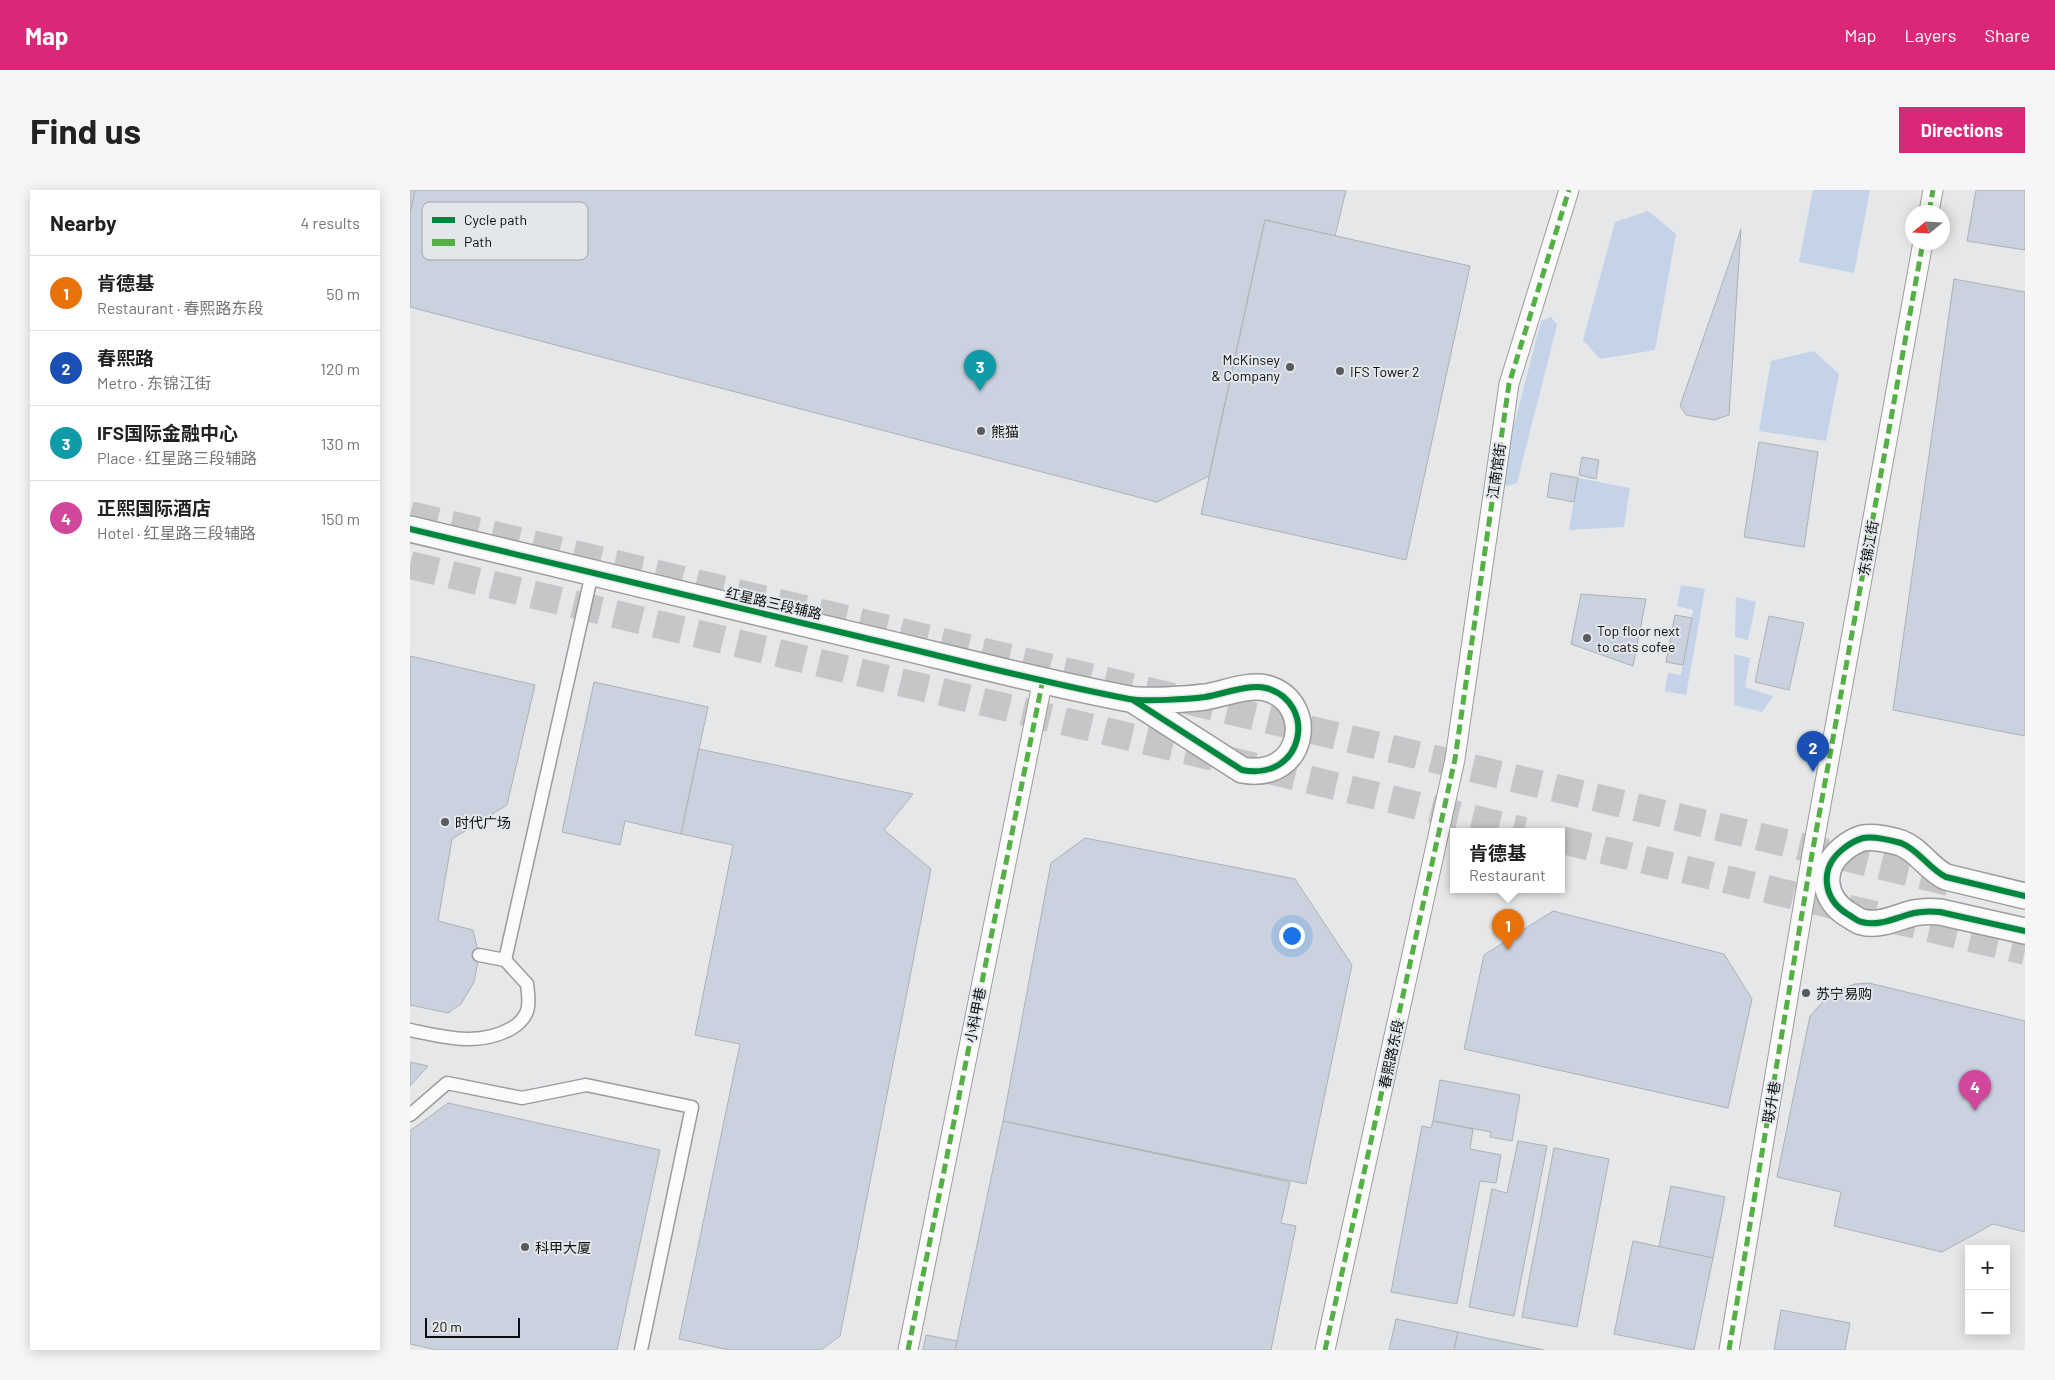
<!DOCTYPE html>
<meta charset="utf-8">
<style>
body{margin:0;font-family:Barlow,"Noto Sans SC",sans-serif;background:#f6f6f6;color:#222}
.controls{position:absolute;right:15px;bottom:15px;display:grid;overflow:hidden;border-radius:0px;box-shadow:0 2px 12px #0003}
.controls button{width:45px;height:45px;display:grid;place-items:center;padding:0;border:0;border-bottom:1px solid #e0e0e0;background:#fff;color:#222;font:25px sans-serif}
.compass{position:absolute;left:1495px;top:15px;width:45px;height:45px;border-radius:50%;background:#fff;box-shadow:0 2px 12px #0003;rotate:252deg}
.scale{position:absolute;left:15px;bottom:12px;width:95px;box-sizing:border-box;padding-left:5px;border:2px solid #0d0e0f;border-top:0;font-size:14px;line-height:18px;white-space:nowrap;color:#0d0e0f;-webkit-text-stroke:4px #e3e6eb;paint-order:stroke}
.you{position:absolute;left:881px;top:745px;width:18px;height:18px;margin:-12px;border:4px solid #fff;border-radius:50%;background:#1a73e8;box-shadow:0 0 0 8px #1a73e833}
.badge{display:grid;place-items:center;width:32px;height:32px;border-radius:50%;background:#db2777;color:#fff;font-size:16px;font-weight:700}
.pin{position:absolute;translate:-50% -41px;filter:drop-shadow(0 1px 2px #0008)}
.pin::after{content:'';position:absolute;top:26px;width:18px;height:15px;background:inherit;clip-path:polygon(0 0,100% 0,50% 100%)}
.popup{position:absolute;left:1040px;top:638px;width:115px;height:65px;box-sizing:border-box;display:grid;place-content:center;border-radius:0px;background:#fff;filter:drop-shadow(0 1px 4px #0005);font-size:16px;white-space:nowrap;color:#767676}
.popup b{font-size:19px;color:#222}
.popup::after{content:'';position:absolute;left:50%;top:100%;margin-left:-10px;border:10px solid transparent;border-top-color:#fff}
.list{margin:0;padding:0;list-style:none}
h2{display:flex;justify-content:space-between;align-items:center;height:65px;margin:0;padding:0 20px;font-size:21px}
h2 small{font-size:16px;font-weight:400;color:#767676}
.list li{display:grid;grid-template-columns:32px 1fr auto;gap:15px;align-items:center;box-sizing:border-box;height:75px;padding:0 20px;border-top:1px solid #e0e0e0}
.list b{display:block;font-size:19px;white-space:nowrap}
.list p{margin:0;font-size:16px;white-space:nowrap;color:#767676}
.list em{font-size:16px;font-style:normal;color:#767676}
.map{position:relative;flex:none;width:1615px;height:1160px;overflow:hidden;border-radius:0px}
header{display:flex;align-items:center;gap:30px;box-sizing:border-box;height:70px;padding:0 25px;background:#db2777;color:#fff}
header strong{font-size:24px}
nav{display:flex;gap:28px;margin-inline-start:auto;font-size:18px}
.intro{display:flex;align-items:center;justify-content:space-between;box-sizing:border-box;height:120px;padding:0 30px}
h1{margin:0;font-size:35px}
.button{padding:12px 22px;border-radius:0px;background:#db2777;color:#fff;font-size:18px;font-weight:700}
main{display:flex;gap:30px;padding:0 30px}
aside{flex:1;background:#fff;border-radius:0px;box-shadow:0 2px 12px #0003}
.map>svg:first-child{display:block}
.green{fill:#c4d3e8}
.building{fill:#c9d2de;stroke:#afb0b2}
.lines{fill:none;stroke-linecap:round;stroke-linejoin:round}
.primary-tunnel{stroke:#c5c6c8;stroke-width:28;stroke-dasharray:28 14;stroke-linecap:butt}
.service-casing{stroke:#9a9c9e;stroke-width:15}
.pedestrian-casing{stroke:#9a9c9e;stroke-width:21}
.minor-casing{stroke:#9a9c9e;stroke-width:28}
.service{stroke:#fbfbfc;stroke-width:12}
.pedestrian{stroke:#fbfbfc;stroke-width:19}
.minor{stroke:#fbfbfc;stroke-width:25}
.quiet{stroke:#54b044;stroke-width:5;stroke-dasharray:10 5;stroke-linecap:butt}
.cycleway-casing{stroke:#e3e6eb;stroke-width:9}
.cycleway{stroke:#00873e;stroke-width:6}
.poi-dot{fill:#595a5b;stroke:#e3e6eb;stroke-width:2}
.labels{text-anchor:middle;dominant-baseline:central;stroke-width:4;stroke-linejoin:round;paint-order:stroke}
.poi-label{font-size:14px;fill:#0d0e0f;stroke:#e3e6eb;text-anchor:start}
.street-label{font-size:14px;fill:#0d0e0f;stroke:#e3e6eb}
.key{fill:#e3e6eb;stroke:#a3a5a9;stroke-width:1}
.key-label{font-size:14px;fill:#0d0e0f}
</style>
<header>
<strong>Map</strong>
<nav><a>Map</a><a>Layers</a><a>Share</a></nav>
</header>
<div class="intro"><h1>Find us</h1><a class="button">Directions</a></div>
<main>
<aside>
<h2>Nearby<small>4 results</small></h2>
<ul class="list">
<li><span class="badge" style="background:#e8710a">1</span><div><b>肯德基</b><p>Restaurant · 春熙路东段</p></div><em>50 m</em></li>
<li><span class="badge" style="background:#1a4fb4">2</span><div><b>春熙路</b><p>Metro · 东锦江街</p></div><em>120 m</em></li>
<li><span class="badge" style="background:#0f9aa8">3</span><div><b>IFS国际金融中心</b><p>Place · 红星路三段辅路</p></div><em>130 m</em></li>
<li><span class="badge" style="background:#d1479c">4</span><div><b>正熙国际酒店</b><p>Hotel · 红星路三段辅路</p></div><em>150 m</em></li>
</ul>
</aside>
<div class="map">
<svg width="1615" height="1160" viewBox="0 0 1615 1160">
<rect width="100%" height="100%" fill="#e5e7e9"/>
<g class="green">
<polygon points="1403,0 1460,0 1444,83 1389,72"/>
<polygon points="1238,21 1266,44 1245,160 1190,169 1173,150 1205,32"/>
<polygon points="1141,127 1147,135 1107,293 1097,296 1090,289 1131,131"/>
<polygon points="1404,161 1429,184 1416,251 1349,241 1361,171"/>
<polygon points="1168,288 1220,298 1214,337 1159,340"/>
<polygon points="1271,395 1295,399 1276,505 1255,501 1258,483 1271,485 1283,420 1267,416"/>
<polygon points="1326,407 1346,412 1338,450 1325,447"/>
<polygon points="1324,464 1340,468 1335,497 1363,506 1352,522 1324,515"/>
</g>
<g class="building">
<polygon points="0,0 5,0 0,24"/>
<polygon points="5,0 936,0 925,46 855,30 799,286 747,312 0,117 0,24"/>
<polygon points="1566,0 1615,0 1615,60 1557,51"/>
<polygon points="855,30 1060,76 996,370 791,324"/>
<polygon points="1331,39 1319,225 1304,230 1276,225 1270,216"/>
<polygon points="1544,89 1615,102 1615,546 1483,520"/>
<polygon points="1349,252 1408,262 1394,357 1334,347"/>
<polygon points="1172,267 1189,270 1186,289 1169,285"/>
<polygon points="1141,283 1168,288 1164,312 1137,307"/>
<polygon points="1171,404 1236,409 1223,476 1161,454"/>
<polygon points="1265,425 1282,428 1273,475 1256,472"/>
<polygon points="1359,426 1394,433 1379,500 1345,492"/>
<polygon points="0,466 125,495 97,615 42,649 28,731 63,740 69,765 64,792 51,814 38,823 0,815"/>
<polygon points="184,492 298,517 271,644 215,631 210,655 152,642"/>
<polygon points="289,559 503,604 474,640 521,679 430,1146 411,1160 319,1160 269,1149 330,854 285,845 323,655 271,644"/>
<polygon points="675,648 885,689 942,775 896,994 593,931 641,673"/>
<polygon points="1143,721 1314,764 1342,809 1318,918 1054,859 1074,765"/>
<polygon points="1459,793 1615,831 1615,1042 1583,1034 1532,1062 1424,1036 1431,1002 1367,987 1400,826 1418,806 1430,799 1445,794"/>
<polygon points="0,872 18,876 0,896"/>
<polygon points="1030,890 1110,905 1102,951 1080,947 1081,942 1023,931"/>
<polygon points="38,913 250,960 207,1160 27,1160 0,1154 0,941"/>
<polygon points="593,931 880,992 871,1033 886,1036 861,1160 545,1160"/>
<polygon points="1023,931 1063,939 1060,959 1091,965 1086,993 1070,991 1047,1114 981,1102 1012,936 1021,938"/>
<polygon points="1108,951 1137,956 1104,1126 1059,1117 1082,999 1097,1003"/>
<polygon points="1144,958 1199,969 1167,1137 1112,1127"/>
<polygon points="1261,996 1315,1007 1303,1068 1249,1057"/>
<polygon points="1223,1051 1303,1068 1284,1160 1204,1144"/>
<polygon points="1371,1120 1440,1133 1435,1160 1364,1160"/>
<polygon points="986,1129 1048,1142 1044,1160 979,1160"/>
<polygon points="1048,1142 1134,1160 1044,1160"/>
<polygon points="516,1145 547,1151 545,1160 513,1160"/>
</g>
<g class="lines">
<g class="primary-tunnel">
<polyline points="0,325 1548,694"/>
<polyline points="0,375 1114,641"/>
<polyline points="1152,650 1615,761"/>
</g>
<g class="service-casing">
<g id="service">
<polyline points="69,765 95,770 182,383"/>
<path d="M0 840C34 847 70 857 102 838 109 834 117 826 118 817 119 810 118 801 117 794L95 770"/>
<polyline points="0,925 37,893 112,908 176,895 282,917 231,1160"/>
</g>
</g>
<g class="pedestrian-casing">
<g id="pedestrian">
<polyline points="1519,22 1523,0"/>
<polyline points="498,1160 633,489"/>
<polyline points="915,1160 1045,569 1099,194 1159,0"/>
<polyline points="1319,1160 1402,664 1513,52"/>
</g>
</g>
<g class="minor-casing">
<g id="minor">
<path d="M0 339C150 375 301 411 451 447 540 468 629 492 719 509 735 512 779 509 795 507 814 504 837 494 856 498 908 512 895 592 832 580L723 510"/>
<path d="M1615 706 1536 687C1519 679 1509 660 1491 653 1480 650 1465 646 1453 648 1446 650 1439 654 1433 659 1409 678 1412 709 1439 725 1443 727 1447 731 1452 732 1469 737 1487 727 1504 723 1513 721 1521 721 1530 722L1615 741"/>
</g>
</g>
<use href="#service" class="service"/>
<use href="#pedestrian" class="pedestrian"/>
<use href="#minor" class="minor"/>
<g class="quiet">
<polyline points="1519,22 1523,0"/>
<polyline points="498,1160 633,489"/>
<polyline points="915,1160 1045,569 1099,194 1159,0"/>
<polyline points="1319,1160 1402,664 1513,52"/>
</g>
<g class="cycleway-casing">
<g id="cycleway">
<path d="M0 339C150 375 301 411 451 447 540 468 629 492 719 509 735 512 779 509 795 507 814 504 837 494 856 498 908 512 895 592 832 580L723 510"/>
<path d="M1615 706 1536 687C1519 679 1509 660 1491 653 1480 650 1465 646 1453 648 1446 650 1439 654 1433 659 1409 678 1412 709 1439 725 1443 727 1447 731 1452 732 1469 737 1487 727 1504 723 1513 721 1521 721 1530 722L1615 741"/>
</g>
</g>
<use href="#cycleway" class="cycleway"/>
</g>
<g class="poi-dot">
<circle cx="880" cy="177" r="5"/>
<circle cx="930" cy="181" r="5"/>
<circle cx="571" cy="241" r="5"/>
<circle cx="1177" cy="448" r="5"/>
<circle cx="35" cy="632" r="5"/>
<circle cx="1396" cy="803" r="5"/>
<circle cx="115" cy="1057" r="5"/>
</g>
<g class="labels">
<g class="poi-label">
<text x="870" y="169" text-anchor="end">McKinsey<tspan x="870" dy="16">&amp; Company</tspan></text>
<text x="940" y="181">IFS Tower 2</text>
<text x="581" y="241">熊猫</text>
<text x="1187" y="440">Top floor next<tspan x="1187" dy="16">to cats cofee</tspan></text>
<text x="45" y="632">时代广场</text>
<text x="1406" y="803">苏宁易购</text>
<text x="125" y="1057">科甲大厦</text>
</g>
<g class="street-label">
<text transform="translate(1086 281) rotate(-82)">江南馆街</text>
<text transform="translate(1458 358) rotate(-80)">东锦江街</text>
<text transform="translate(364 413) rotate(13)">红星路三段辅路</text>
<text transform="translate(565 825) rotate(-79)">小科甲巷</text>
<text transform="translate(981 864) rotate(-78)">春熙路东段</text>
<text transform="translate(1361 912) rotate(-80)">联升巷</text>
</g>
</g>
<rect x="12" y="12" width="166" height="58" rx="8" class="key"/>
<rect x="22" y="27" width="23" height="6" fill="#00873e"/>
<rect x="22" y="49" width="23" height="7" fill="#54b044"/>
<g class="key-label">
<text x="54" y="35">Cycle path</text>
<text x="54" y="57">Path</text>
</g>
</svg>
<div class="controls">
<button>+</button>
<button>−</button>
</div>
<svg class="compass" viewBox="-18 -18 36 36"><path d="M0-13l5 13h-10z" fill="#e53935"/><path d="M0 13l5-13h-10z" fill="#767676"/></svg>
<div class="scale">20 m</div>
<div class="you"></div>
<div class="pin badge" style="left:1098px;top:760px;background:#e8710a">1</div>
<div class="popup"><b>肯德基</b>Restaurant</div>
<div class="pin badge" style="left:1403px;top:582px;background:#1a4fb4">2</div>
<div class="pin badge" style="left:570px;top:201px;background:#0f9aa8">3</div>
<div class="pin badge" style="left:1565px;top:921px;background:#d1479c">4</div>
</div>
</main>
